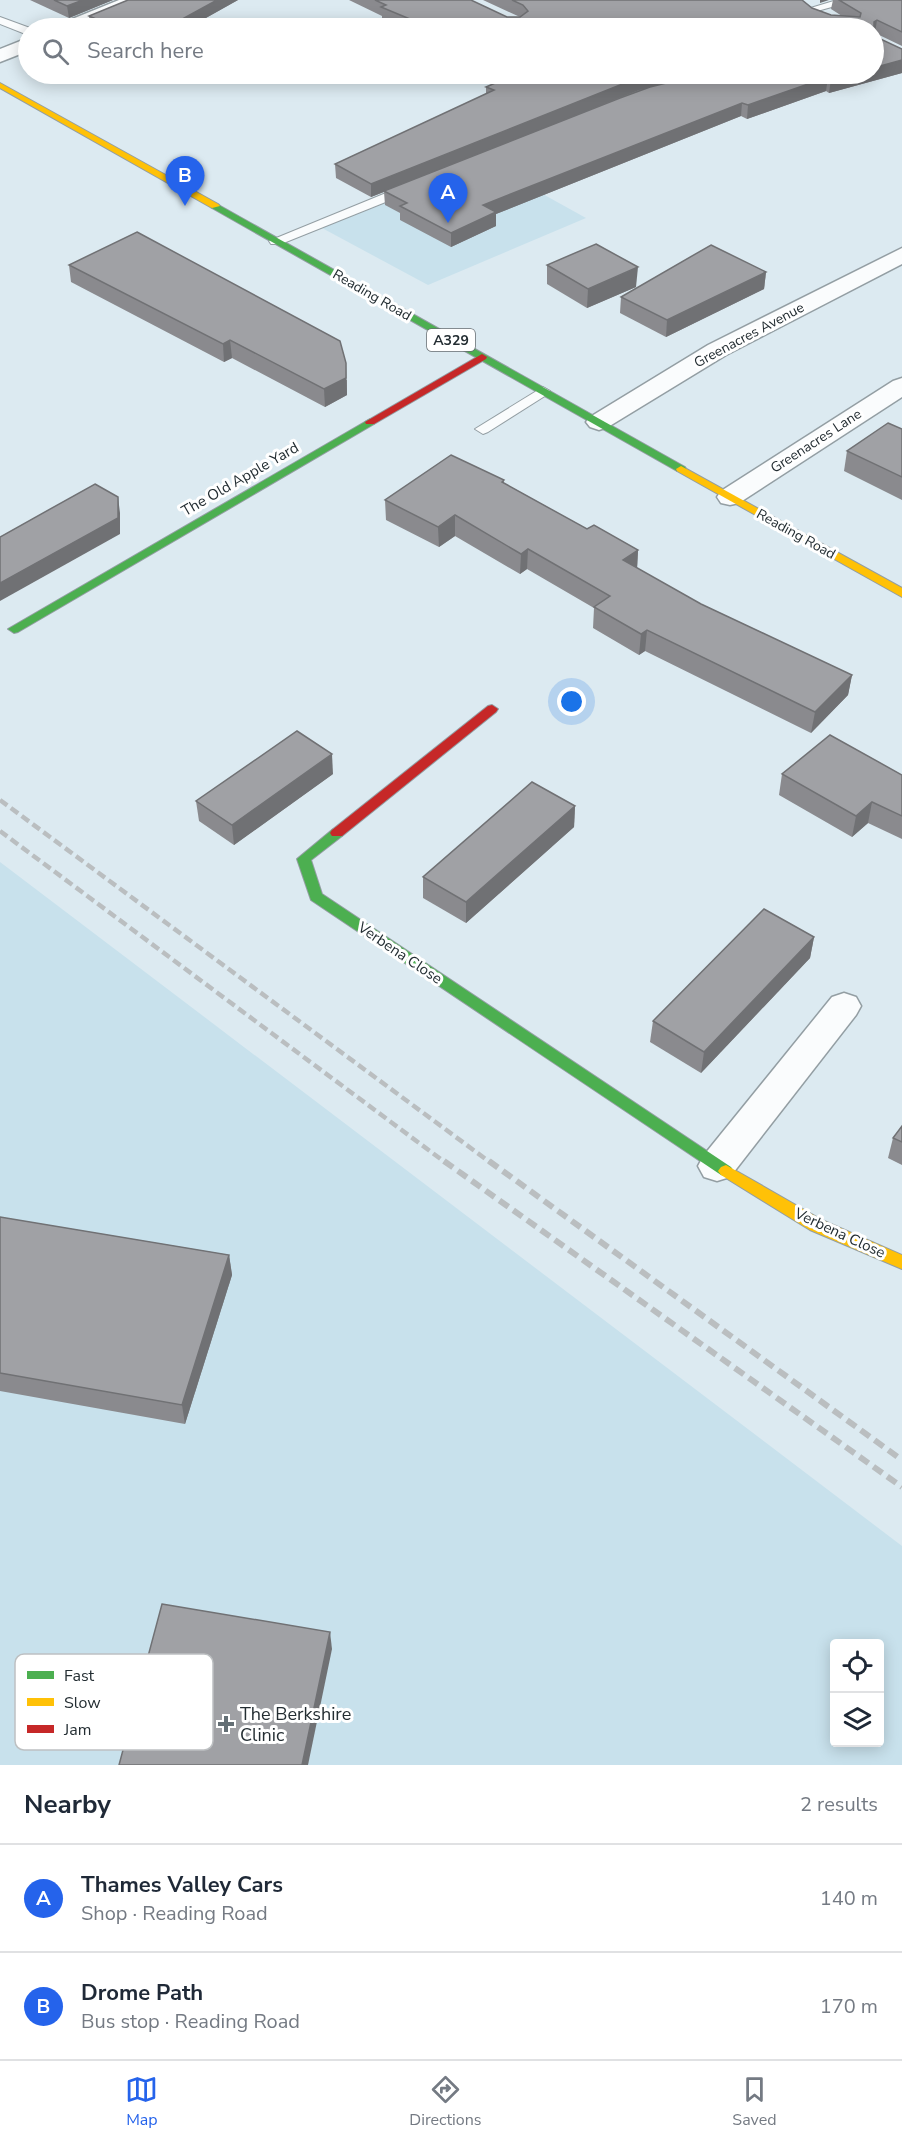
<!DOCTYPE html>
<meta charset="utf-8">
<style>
body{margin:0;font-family:"Nunito Sans",sans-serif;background:#f6f6f7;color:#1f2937}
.controls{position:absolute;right:18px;bottom:18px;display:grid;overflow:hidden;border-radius:6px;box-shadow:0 3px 15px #0003}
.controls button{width:54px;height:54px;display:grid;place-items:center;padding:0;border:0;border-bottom:2px solid #e0e1e3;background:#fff;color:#1f2937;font:30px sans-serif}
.you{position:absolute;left:572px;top:702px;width:21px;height:21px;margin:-15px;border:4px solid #fff;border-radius:50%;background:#1a73e8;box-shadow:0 0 0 9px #1a73e833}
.badge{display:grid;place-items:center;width:39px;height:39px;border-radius:50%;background:#2563eb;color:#fff;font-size:20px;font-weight:700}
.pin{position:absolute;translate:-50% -50px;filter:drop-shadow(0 2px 3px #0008)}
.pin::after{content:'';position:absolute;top:32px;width:21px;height:18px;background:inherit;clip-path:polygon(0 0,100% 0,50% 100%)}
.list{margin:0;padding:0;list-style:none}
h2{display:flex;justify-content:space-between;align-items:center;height:78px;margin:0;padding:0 24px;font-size:26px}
h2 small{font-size:20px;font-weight:400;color:#747a83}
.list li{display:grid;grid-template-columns:39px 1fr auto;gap:18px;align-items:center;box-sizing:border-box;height:108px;padding:0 24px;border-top:2px solid #e0e1e3}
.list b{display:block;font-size:22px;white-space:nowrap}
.list p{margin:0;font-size:20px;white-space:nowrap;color:#747a83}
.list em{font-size:20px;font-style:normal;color:#747a83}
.icon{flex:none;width:33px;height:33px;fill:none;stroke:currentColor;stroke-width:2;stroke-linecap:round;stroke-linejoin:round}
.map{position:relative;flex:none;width:902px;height:1765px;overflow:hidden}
.search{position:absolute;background:#fff;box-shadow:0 3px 15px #0003;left:18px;right:18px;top:18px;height:66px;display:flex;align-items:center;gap:15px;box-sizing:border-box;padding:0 21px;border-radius:33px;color:#747a83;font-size:22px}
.sheet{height:294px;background:#fff}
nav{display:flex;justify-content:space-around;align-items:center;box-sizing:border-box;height:84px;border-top:2px solid #e0e1e3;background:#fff;font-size:16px;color:#747a83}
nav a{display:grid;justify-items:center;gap:3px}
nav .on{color:#2563eb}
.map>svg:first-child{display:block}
.built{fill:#c8e1ec;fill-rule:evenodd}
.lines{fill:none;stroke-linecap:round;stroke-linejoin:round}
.lane-casing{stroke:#939ea3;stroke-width:2}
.street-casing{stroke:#939ea3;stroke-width:3}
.fast-casing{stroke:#939ea3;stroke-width:2}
.slow-casing{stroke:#939ea3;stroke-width:2}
.jam-casing{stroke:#939ea3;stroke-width:2}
.lane{fill:#fafcfd;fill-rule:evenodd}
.street{fill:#fafcfd;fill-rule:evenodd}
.fast{fill:#4caf50;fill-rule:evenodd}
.slow{fill:#ffc107;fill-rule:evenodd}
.jam{fill:#c62828;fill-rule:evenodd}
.rail-far1{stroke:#babec0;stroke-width:4.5;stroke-dasharray:9 4.5;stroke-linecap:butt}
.rail{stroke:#babec0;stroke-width:6;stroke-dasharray:11 6;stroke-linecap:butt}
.wall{fill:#8a8a8e}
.shaded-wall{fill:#707174}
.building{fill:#a0a1a5;stroke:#707174;stroke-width:1.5}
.poi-dot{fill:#646f75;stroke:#fff;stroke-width:2}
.labels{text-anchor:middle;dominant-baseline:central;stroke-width:6;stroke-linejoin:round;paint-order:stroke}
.far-street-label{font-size:14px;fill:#232d32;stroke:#fff}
.shield{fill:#fff;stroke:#656c70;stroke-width:1.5}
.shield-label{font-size:14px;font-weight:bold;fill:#232d32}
.street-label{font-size:15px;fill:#232d32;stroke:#fff}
.near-poi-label{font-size:18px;fill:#232d32;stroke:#fff;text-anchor:start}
.key{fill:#fff;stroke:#bdc0c2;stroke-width:1.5}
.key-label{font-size:16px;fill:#232d32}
</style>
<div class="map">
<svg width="902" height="1765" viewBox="0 0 902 1765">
<rect width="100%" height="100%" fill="#dceaf1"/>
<g class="built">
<polygon points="487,163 586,218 428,285 322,228"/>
<path d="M0 862 902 1546V1765H0ZM834 1644H880V1742H834Z"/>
</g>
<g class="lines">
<g class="lane-casing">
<g id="lane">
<polygon points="837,0 857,0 810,13 804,10"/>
<polygon points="0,17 30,28 28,35 0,24"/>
<polygon points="408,184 413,185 413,191 281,244 271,244 269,241"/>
<polygon points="543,387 550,391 548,394 488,432 483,434 475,429"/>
</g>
</g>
<g class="street-casing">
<g id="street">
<polygon points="119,0 145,0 143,4 83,28 57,28 60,24"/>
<polygon points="28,38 28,51 0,62 0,49"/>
<polygon points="902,248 902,264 726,355 608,427 599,430 590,427 586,422 590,417 708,345"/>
<polygon points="902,378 902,397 739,503 730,505 721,503 717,497 721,491 893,381"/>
<polygon points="844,993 856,997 861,1006 856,1015 730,1177 717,1181 704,1177 698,1166 704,1155 832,997"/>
</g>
</g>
<g class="fast-casing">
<g id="fast">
<polygon points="215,203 685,467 686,469 685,471 677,471 212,208 210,206"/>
<polygon points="370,419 374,420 374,424 18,632 14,633 8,629"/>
<polygon points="337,828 342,830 344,833 342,836 311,860 322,894 731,1167 734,1171 731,1175 726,1177 721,1175 311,900 297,859 332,830"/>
</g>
</g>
<g class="slow-casing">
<g id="slow">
<polygon points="0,83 218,204 220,206 212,208 0,88"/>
<polygon points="681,466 902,588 902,597 677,471 676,469"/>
<polygon points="726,1165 822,1220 902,1255 902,1269 810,1230 721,1175 718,1171 721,1167"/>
</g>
</g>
<g class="jam-casing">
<g id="jam">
<polygon points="482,354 487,357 486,359 374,424 366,424 365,422"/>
<polygon points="492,705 498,709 496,712 342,836 332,836 330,833 332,830 488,706"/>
</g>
</g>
<use href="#lane" class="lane"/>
<use href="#street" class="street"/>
<use href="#fast" class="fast"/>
<use href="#slow" class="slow"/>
<use href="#jam" class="jam"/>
<g class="rail-far1">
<polyline points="0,800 491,1163"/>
<polyline points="0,831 446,1163"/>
</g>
<g class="rail">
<polyline points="444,1161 902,1487"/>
<polyline points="489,1161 902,1460"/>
</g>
</g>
<g class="wall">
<polygon points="30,0 113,0 69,18"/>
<polygon points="128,0 238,0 188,28 90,28 89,16"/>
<polygon points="349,0 471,0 507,17 520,17 483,0 802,0 812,8 831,15 842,16 831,9 833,0 902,0 902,46 875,33 874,34 874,36 902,49 902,73 829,93 826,91 747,119 741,116 496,214 496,226 451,247 400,220 400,213 385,205 384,192 371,197 336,178 335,164 486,94 486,87 507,78 498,74 873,74 873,28 402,28 382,20 382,16"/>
<polygon points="69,265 347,380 347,395 325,407 232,358 224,362 71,282"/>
<polygon points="547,265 636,287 587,308 547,284"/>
<polygon points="766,272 764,289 666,337 620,313 621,297"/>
<polygon points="902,429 902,500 844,471 847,451"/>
<polygon points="504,480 504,483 587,529 638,550 637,568 701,604 852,675 848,695 811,733 645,651 639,655 593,628 594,608 527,569 520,574 455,536 439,547 386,520 385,500"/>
<polygon points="333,774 234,845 199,821 196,801"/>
<polygon points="782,774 902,775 902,839 868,823 852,837 779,795"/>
<polygon points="575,806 574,827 466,923 423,898 423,877"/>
<polygon points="814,937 810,958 701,1073 650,1042 653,1021"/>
<polygon points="902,1126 902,1165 888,1158 893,1138"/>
<polygon points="0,1217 229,1255 232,1275 185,1424 0,1391"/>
</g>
<g class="shaded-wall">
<polygon points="83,0 113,0 69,18 67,6"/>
<polygon points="217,0 238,0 188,28 166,28"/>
<polygon points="820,0 829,0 820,3"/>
<polygon points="877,20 875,33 873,34 874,22"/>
<polygon points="902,60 902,73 829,93 831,79 853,74 873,74 873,68"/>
<polygon points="655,74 715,74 639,90 371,197 371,184 640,77"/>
<polygon points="828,77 826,91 747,119 748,105"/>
<polygon points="742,103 741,116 496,214 496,226 451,247 451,233 483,205"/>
<polygon points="638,267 636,287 587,308 588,289"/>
<polygon points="766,272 764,289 666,337 667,320"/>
<polygon points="230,340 232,358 224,362 223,344"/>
<polygon points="346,363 347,395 325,407 324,389"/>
<polygon points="118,497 120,513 120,534 0,601 0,583"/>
<polygon points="455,515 455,536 439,547 438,527"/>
<polygon points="528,549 527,569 520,574 521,554"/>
<polygon points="638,550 637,570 623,560"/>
<polygon points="647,630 645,651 639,655 641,634"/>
<polygon points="852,675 848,695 811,733 815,712"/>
<polygon points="332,754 333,774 234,845 232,825"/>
<polygon points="872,802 868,823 852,837 856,816"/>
<polygon points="575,806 574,827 466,923 466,902"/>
<polygon points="814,937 810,958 701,1073 704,1052"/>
<polygon points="229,1255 232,1275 185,1424 182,1405"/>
<polygon points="330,1632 332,1649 308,1765 302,1765"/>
</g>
<g class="building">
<polygon points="54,0 83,0 67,6"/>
<polygon points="128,0 217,0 166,28 117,28 89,16"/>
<polygon points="375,0 471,0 507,17 520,17 528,11 523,5 512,0 802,0 812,8 831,15 860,17 861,13 839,0 902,0 902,32 877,20 874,22 874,36 902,49 902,60 873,68 873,28 425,28 414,23 417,22 381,7 386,5"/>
<polygon points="516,74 655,74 640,77 371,184 335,164 494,90 486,87"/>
<polygon points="703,74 853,74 831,79 828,77 748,105 742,103 483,205 496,212 451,233 400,206 407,203 384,191 620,98 650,87"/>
<polygon points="137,232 340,341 346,363 346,378 324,389 230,340 223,344 69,265"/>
<polygon points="596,244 638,267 588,289 547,265"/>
<polygon points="711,245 766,272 667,320 621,297"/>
<polygon points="888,423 902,429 902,477 847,451"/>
<polygon points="451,455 504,480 502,482 587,529 594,525 638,550 623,560 701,604 852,675 815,712 647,630 641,634 594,607 610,596 528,549 521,554 455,515 438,527 385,500"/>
<polygon points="95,484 118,497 118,518 0,583 0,537"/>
<polygon points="297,731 332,754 232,825 196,801"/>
<polygon points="830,735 902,775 902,816 872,802 856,816 782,774"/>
<polygon points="532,782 575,806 466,902 423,877"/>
<polygon points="764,909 814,937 704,1052 653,1021"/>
<polygon points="902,1126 902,1142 893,1138"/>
<polygon points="0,1217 229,1255 182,1405 0,1373"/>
<polygon points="162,1604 330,1632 302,1765 119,1765"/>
</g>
<path class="poi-dot" d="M223 1715h6v6h6v6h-6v6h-6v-6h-6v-6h6z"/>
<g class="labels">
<g class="far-street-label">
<text transform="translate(372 295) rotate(30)">Reading Road</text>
<text transform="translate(749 335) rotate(-28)">Greenacres Avenue</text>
<text transform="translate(816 441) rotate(-33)">Greenacres Lane</text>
<text transform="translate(796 534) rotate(29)">Reading Road</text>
</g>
<rect class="shield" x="427" y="329" width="48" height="22" rx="4.5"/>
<g class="shield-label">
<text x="451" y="340">A329</text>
</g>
<g class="street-label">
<text transform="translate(240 479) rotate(-30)">The Old Apple Yard</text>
<text transform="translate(400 953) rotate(34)">Verbena Close</text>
<text transform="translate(840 1233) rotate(25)">Verbena Close</text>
</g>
<g class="near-poi-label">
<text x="240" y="1714">The Berkshire<tspan x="240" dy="21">Clinic</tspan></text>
</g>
</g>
<rect x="15" y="1654" width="198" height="96" rx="9" class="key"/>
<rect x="27" y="1671" width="27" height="8" fill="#4caf50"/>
<rect x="27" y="1698" width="27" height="8" fill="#ffc107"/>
<rect x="27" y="1725" width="27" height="8" fill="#c62828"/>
<g class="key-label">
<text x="64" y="1681">Fast</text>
<text x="64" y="1708">Slow</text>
<text x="64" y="1735">Jam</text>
</g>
</svg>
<div class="controls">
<button><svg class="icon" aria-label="locate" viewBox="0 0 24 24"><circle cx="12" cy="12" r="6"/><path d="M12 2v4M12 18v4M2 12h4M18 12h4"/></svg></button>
<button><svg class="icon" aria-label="layers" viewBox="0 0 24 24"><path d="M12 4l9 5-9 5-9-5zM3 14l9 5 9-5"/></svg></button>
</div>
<div class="you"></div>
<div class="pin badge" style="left:448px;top:223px">A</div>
<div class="pin badge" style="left:185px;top:206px">B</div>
<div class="search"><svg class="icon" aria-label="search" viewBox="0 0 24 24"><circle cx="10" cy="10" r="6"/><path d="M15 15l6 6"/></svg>Search here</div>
</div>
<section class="sheet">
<h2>Nearby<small>2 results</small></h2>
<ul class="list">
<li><span class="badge">A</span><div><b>Thames Valley Cars</b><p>Shop · Reading Road</p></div><em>140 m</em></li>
<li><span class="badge">B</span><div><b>Drome Path</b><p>Bus stop · Reading Road</p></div><em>170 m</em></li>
</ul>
</section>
<nav>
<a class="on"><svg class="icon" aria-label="map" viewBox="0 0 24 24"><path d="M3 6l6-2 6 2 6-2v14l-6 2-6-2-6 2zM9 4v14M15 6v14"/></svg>Map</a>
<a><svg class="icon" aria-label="directions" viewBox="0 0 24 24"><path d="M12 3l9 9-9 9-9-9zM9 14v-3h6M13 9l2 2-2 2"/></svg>Directions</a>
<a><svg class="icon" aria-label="saved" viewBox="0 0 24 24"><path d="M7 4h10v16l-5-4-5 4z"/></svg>Saved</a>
</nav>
